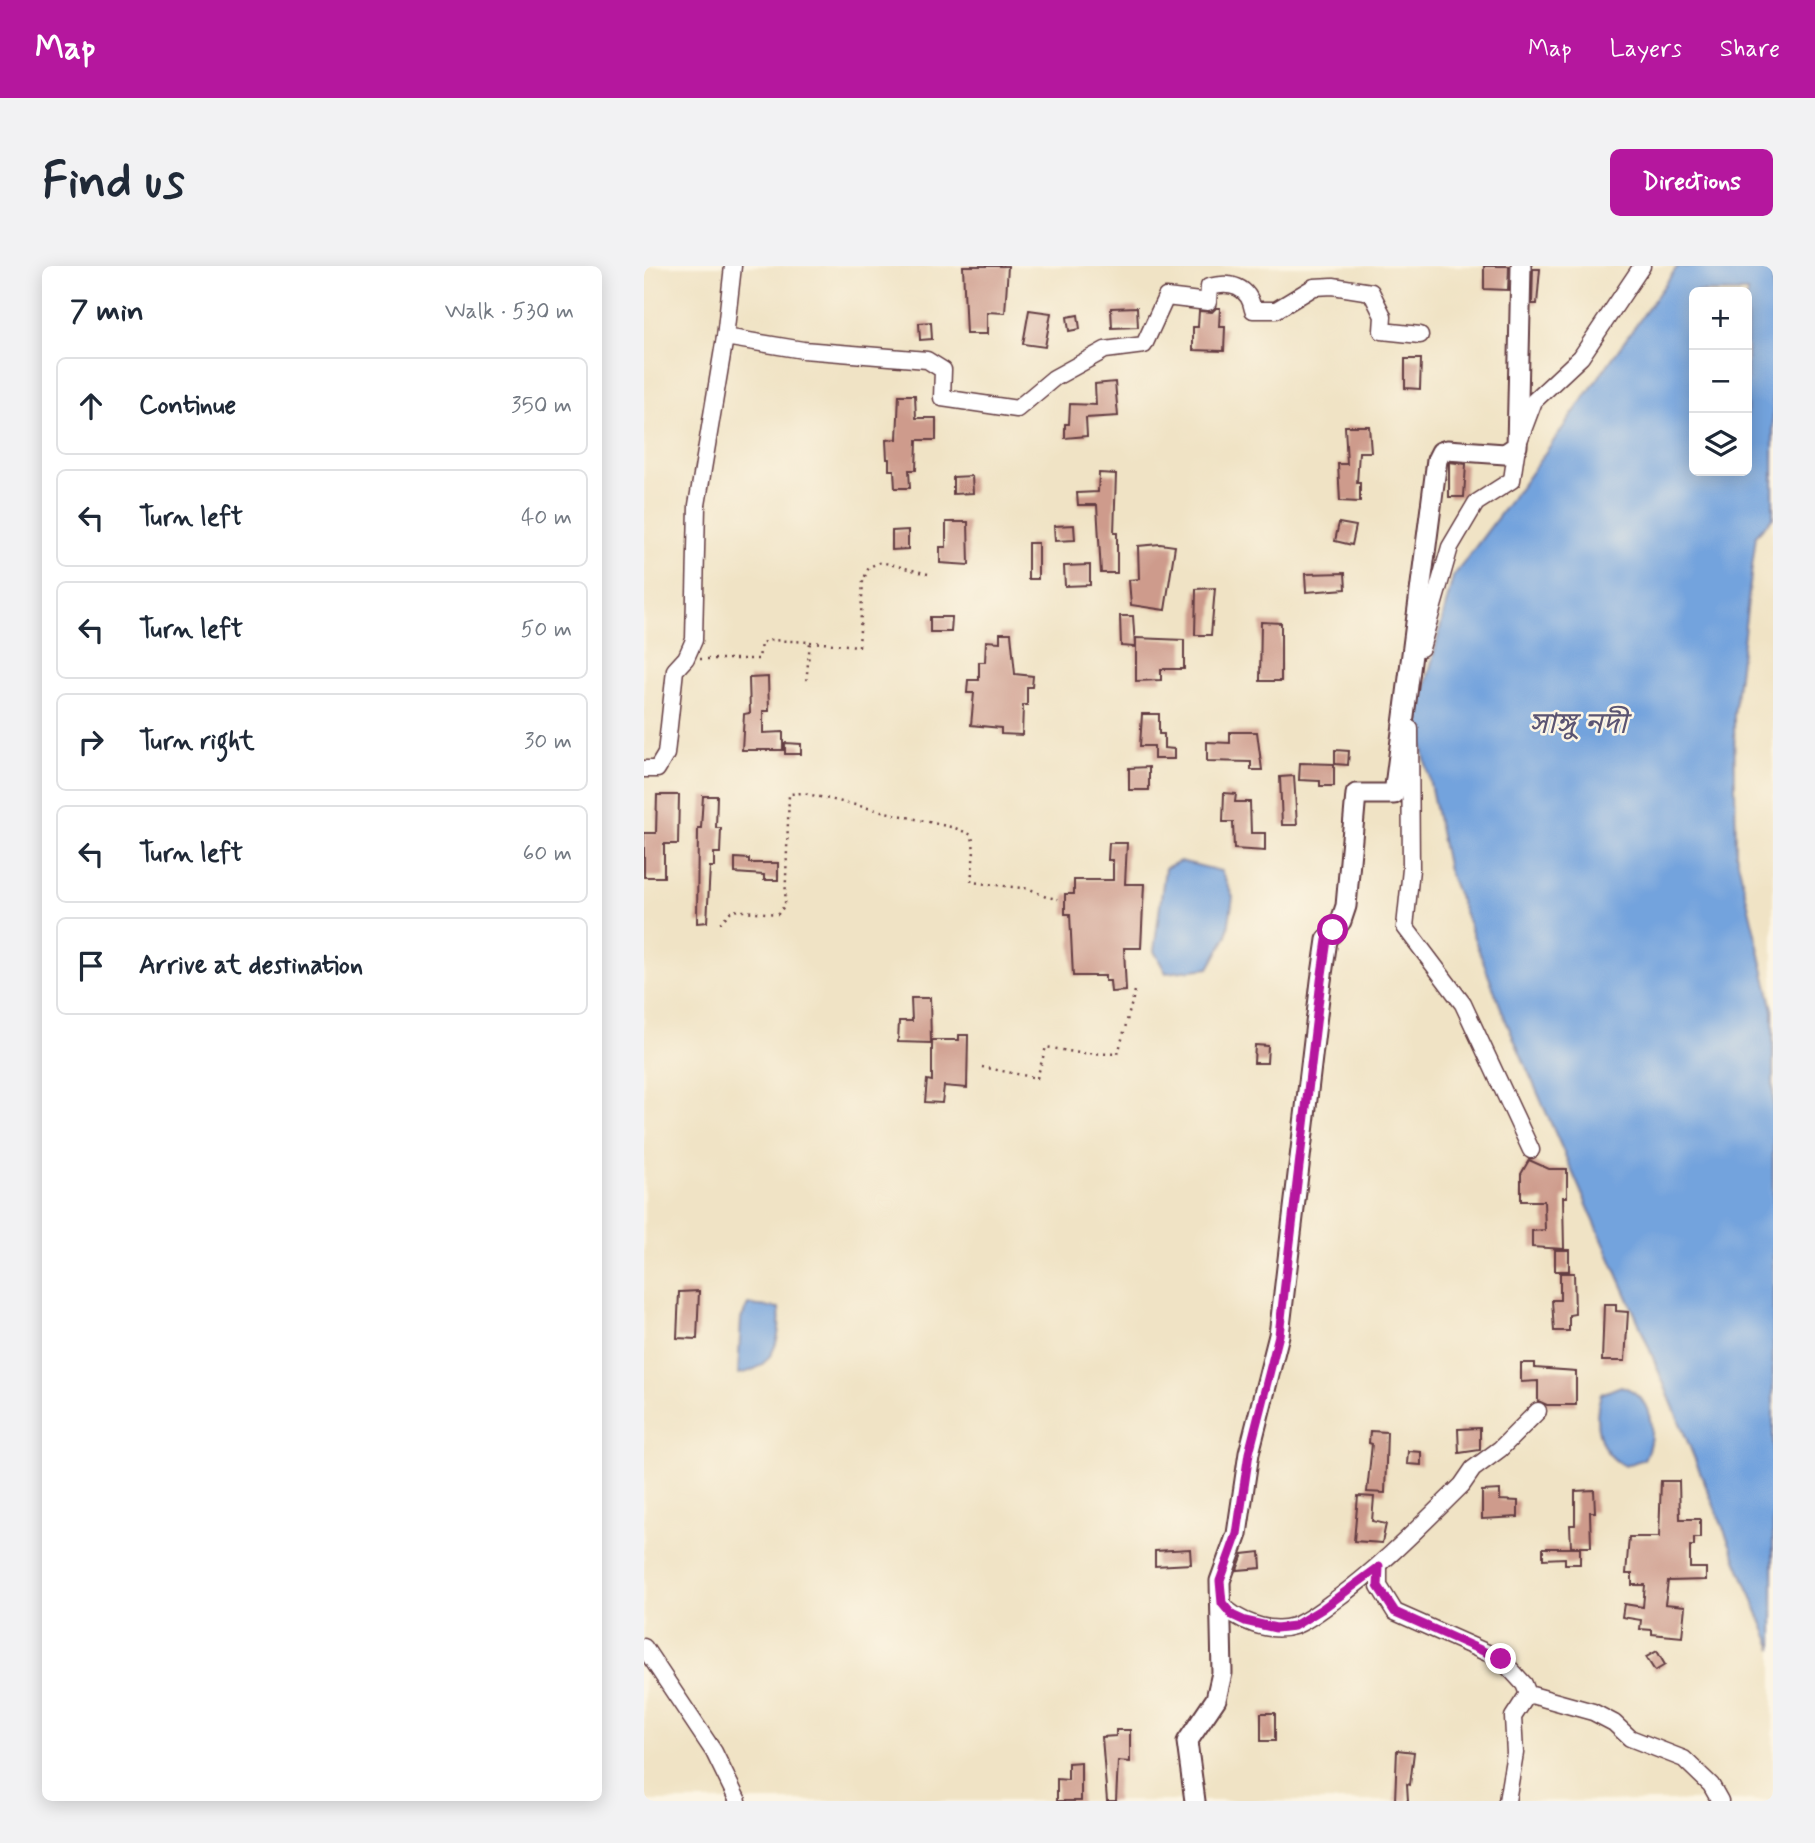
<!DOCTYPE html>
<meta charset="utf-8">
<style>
body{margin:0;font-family:Mynerve,"Noto Sans Bengali",sans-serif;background:#f2f2f3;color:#1f2937}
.controls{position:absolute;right:21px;top:21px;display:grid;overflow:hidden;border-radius:10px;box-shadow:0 4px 18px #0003}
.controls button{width:63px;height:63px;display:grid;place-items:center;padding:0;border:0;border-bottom:2px solid #e0e1e3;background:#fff;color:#1f2937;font:35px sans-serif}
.stop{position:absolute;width:21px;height:21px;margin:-16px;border:5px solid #b5179e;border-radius:50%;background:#fff}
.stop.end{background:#b5179e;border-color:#fff;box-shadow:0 2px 7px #0008}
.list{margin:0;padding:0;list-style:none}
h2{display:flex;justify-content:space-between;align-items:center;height:91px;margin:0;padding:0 28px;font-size:30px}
h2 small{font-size:23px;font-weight:400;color:#747a83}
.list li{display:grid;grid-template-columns:46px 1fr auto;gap:21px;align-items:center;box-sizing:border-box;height:98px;margin:0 14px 14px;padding:0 14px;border:2px solid #e0e1e3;border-radius:10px}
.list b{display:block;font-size:26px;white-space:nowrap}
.list em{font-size:23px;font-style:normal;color:#747a83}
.icon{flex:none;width:38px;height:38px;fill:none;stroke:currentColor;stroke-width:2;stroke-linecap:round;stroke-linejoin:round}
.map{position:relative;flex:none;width:1129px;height:1535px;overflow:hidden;border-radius:10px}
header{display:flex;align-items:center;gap:42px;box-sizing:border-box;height:98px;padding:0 35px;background:#b5179e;color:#fff}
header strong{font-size:33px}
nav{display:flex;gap:38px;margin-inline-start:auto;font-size:24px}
.intro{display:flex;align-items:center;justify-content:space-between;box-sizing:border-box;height:168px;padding:0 42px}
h1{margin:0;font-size:49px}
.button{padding:18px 32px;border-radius:10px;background:#b5179e;color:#fff;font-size:24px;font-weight:700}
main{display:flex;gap:42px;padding:0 42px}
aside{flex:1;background:#fff;border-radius:10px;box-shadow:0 4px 18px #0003}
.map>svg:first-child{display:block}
.water{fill:#73a3dd;stroke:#5e6184;stroke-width:2;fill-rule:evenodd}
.building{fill:#ce9b8c}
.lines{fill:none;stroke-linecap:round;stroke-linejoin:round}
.minor-casing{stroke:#633c42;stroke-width:19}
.major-casing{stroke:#633c42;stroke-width:23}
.path{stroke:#633c42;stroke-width:2.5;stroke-dasharray:2 5;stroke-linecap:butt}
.minor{stroke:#fff;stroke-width:16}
.major{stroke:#fff;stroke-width:19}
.route{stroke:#b5179e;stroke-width:9}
.labels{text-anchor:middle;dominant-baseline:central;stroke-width:5;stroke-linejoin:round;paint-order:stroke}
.water-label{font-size:30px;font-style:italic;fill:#5a5472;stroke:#fcf5e5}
</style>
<header>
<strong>Map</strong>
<nav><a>Map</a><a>Layers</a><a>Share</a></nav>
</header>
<div class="intro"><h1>Find us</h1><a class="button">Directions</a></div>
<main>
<aside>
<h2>7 min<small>Walk · 530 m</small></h2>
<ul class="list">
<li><svg class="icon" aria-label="ahead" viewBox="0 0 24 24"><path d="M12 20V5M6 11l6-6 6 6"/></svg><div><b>Continue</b></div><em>350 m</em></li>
<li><svg class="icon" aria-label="left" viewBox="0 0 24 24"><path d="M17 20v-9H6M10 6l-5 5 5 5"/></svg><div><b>Turn left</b></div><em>40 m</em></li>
<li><svg class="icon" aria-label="left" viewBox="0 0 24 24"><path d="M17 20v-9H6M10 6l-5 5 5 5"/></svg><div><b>Turn left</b></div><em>50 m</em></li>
<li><svg class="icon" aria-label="right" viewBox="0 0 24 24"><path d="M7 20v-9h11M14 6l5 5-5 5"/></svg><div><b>Turn right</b></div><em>30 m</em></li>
<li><svg class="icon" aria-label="left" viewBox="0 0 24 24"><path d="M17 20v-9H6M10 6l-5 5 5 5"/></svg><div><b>Turn left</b></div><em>60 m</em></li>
<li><svg class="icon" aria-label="arrive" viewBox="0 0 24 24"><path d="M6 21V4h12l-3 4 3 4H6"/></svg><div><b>Arrive at destination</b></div></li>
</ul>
</aside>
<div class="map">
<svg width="1129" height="1535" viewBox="0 0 1129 1535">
<rect width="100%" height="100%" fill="#fcf5e5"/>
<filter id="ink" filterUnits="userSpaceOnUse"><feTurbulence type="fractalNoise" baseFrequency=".0143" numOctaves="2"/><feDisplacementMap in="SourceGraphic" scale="14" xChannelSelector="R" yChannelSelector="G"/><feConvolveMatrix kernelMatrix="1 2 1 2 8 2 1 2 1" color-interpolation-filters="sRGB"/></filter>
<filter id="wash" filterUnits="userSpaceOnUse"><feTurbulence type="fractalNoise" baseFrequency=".00686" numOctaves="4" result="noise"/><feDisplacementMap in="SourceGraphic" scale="28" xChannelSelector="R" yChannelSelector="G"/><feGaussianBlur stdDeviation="1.57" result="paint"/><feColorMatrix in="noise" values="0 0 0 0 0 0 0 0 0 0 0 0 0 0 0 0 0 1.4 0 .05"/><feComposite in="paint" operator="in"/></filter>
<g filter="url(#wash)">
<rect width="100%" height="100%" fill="#f0e3c5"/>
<g class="water">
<path d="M1034 0H1129V251L1112 269 1090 450 1092 587 1129 744V1383L994 1055 862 755 804 604 773 455 809 311 881 215ZM1050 26H1103V205H1050Z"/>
<polygon points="536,595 577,605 589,631 583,670 565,702 522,707 510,685 521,602"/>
<path d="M104 1039 135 1042C138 1074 129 1103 94 1108L97 1053Z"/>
<path d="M977 1120C1008 1129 1014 1167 1000 1193L981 1200C954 1187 948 1156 957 1128Z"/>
</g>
<g id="blocks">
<g class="building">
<polygon points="319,0 364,0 361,47 343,46 343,68 322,68"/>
<polygon points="840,0 865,0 864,24 840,23"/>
<polygon points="889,3 896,3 893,38 888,38"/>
<polygon points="493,41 494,61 468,62 467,42"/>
<polygon points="572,42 576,42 575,61 581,61 580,85 549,84 549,61 554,61 555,45 568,46"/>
<polygon points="385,44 407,47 401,81 379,78"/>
<polygon points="434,49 436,63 425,65 423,51"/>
<polygon points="287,56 288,73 276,74 275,57"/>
<polygon points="761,93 777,93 776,123 761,122"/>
<polygon points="471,116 474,150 442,152 443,170 421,172 421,158 425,158 426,138 452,139 451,118"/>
<polygon points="255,129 271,129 272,152 292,152 292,174 273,174 272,204 265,204 266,222 251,222 250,204 245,204 245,193 243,193 242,174 253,173"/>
<polygon points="701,160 725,160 727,186 715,186 713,217 716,217 716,236 696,235 694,198 703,198"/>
<polygon points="805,196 822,198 820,231 805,231"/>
<polygon points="455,207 472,208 470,267 473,267 473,307 457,307 453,239 434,239 433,227 454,226"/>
<polygon points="328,210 329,227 309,228 309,211"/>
<polygon points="302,256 324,256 325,299 296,297 296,281 302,281"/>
<polygon points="695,257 712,260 708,279 691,275"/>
<polygon points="430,259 431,274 411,275 410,260"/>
<polygon points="264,264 264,283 248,284 248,265"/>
<rect x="384" y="277" width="10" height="36"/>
<polygon points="516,278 531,280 521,344 487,339 485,314 495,313 494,280"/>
<polygon points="446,299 446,319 421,320 420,300"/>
<polygon points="701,307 702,323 662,326 661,308"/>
<polygon points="571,322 567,369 551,369 552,323"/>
<polygon points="476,350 489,350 491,381 477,380"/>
<polygon points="286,351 308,351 307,366 286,366"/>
<polygon points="617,356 637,357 637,415 616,415"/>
<polygon points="356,367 367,367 371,408 389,410 388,421 383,421 383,439 379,439 378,469 357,468 357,462 327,459 330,427 323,427 324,414 335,414 335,396 341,396 342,375 356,376"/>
<polygon points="492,372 540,374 540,403 517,403 517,414 492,415"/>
<polygon points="124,411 125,445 119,445 119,467 139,466 139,484 98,484 100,448 106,447 105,412"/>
<polygon points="498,448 515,448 515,468 520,468 520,482 530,483 530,493 510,493 510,480 496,480"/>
<polygon points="586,466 613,466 618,504 607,504 607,496 563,495 563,476 586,477"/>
<polygon points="141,477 157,478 157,488 141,488"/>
<polygon points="691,484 705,485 704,499 691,498"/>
<polygon points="656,497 690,498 690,520 676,520 676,515 655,514"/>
<polygon points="505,501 505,524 485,524 485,502"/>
<polygon points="650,510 653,559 638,559 636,511"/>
<polygon points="580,527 592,528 591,536 606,536 607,567 621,567 621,585 590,583 589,556 579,556"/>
<polygon points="13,529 35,529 34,578 20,578 20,611 0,611 0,567 12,567"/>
<polygon points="59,530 73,530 72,562 77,562 76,587 70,587 70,601 66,601 63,656 53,657 54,562 57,562"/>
<polygon points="465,577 483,577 481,618 500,618 497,682 480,682 482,725 467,726 466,715 461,715 461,710 429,710 426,648 421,648 421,628 430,628 430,614 469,614 469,594 464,594"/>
<polygon points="91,592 105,593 105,597 134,597 134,614 120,614 120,609 91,607"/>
<polygon points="267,732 286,732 287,777 254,776 255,755 268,755"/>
<polygon points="315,769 324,769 323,822 300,820 298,837 281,836 283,814 288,815 288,774 315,774"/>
<polygon points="611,779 624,780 623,797 610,797"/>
<polygon points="885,894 905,903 923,903 923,931 919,931 920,983 888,981 888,965 901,964 900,935 877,935 877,908"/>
<rect x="911" y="984" width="14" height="21"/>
<polygon points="916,1007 930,1007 931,1048 925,1049 925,1065 910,1065 908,1034 916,1034"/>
<polygon points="55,1025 53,1073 33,1072 35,1026"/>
<polygon points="960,1038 972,1038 972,1045 984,1046 981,1095 958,1095"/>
<polygon points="877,1097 891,1097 891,1102 932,1105 932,1139 903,1139 894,1135 894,1115 877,1116"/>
<polygon points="836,1162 836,1184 815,1187 814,1163"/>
<polygon points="726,1165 743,1166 741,1227 723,1226 728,1178 725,1177"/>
<polygon points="764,1185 777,1186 777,1199 763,1198"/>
<polygon points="1017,1215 1035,1215 1036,1253 1056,1253 1056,1272 1050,1272 1050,1280 1046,1280 1046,1302 1062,1302 1062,1314 1024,1315 1021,1338 1041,1340 1038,1371 1008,1368 1008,1364 996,1363 997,1354 978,1351 980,1338 999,1341 1001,1319 988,1319 988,1308 982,1308 985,1271 1015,1271"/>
<polygon points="856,1224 856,1234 874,1235 874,1251 838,1253 838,1225"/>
<polygon points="950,1224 951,1246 946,1246 947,1281 927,1281 926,1259 931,1259 931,1225"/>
<polygon points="714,1230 730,1231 728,1255 742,1258 738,1277 710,1275"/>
<polygon points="899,1282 936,1282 936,1298 921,1298 921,1292 899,1293"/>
<polygon points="546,1283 547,1298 511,1300 511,1285"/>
<polygon points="616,1286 617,1302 593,1304 599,1288"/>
<polygon points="1013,1385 1021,1399 1011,1405 1002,1391"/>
<rect x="617" y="1447" width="14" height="28"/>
<polygon points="472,1464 486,1464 486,1496 474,1495 472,1535 463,1535 458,1471 472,1470"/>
<polygon points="753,1484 770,1486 766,1519 763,1518 764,1535 751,1535"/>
<polygon points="437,1496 437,1535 413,1535 413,1513 424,1514 424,1497"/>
</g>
</g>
</g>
<g filter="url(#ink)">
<use href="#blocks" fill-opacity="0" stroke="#633c42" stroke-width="2"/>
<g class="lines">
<g class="minor-casing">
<g id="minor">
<polyline points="81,71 89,0"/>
<polyline points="777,382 806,281 832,237 868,214 873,180 890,135 937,91 998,0"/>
<polyline points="766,463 767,603 761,661 819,738 887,884"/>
<path d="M0 503H13L22 488 31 404 42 392 50 374 53 239 81 71 159 84 283 94 299 104 298 132 373 143 410 112 461 84 500 79 522 31 564 36 565 21C586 15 605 20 609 44H632L670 21 689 20 727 26 739 50 738 65 776 69"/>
<polyline points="735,1301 735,1320 751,1346 857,1393 880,1418 884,1428 869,1451 871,1487 863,1535"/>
<path d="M577 1337C592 1355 626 1368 650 1360 664 1355 679 1343 691 1334 738 1300 777 1259 818 1219L829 1203 856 1183 894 1145"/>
<polyline points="0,1381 70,1486 94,1535"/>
<polyline points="884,1428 949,1446 970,1457 986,1472 1040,1493 1067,1519 1076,1535"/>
</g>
</g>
<g class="major-casing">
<polyline id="major" points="551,1535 543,1476 572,1433 578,1407 576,1315 593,1268 605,1187 635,1069 677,715 683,674 697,655 702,640 712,528 750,528 793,194 797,186 803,184 861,188 873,180 877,0"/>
</g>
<g class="path">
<polyline points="166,376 215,380 219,315 225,301 237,296 288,309"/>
<polyline points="56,393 115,393 117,377 127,374 166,376 162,418"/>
<polyline points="76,657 88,644 134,648 141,639 145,528 159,527 311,562 328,569 330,585 327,616 386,623 402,631 414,633"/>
<polyline points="338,801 393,812 402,781 435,787 474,788 491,725"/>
</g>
<use href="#minor" class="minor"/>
<use href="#major" class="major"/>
</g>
</g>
<g class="lines" filter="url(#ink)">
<polyline class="route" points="689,664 683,674 677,715 635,1069 605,1187 593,1268 576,1315 578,1337 588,1349 601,1355 632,1362 650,1360 678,1343 735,1301 734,1320 751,1346 857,1393"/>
</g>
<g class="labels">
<g class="water-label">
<text x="934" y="458">সাঙ্গু নদী</text>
</g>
</g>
</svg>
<div class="controls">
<button>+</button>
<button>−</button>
<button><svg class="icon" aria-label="layers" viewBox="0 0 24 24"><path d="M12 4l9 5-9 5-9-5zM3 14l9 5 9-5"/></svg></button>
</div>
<div class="stop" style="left:689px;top:664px"></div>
<div class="stop end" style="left:857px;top:1393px"></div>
</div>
</main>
